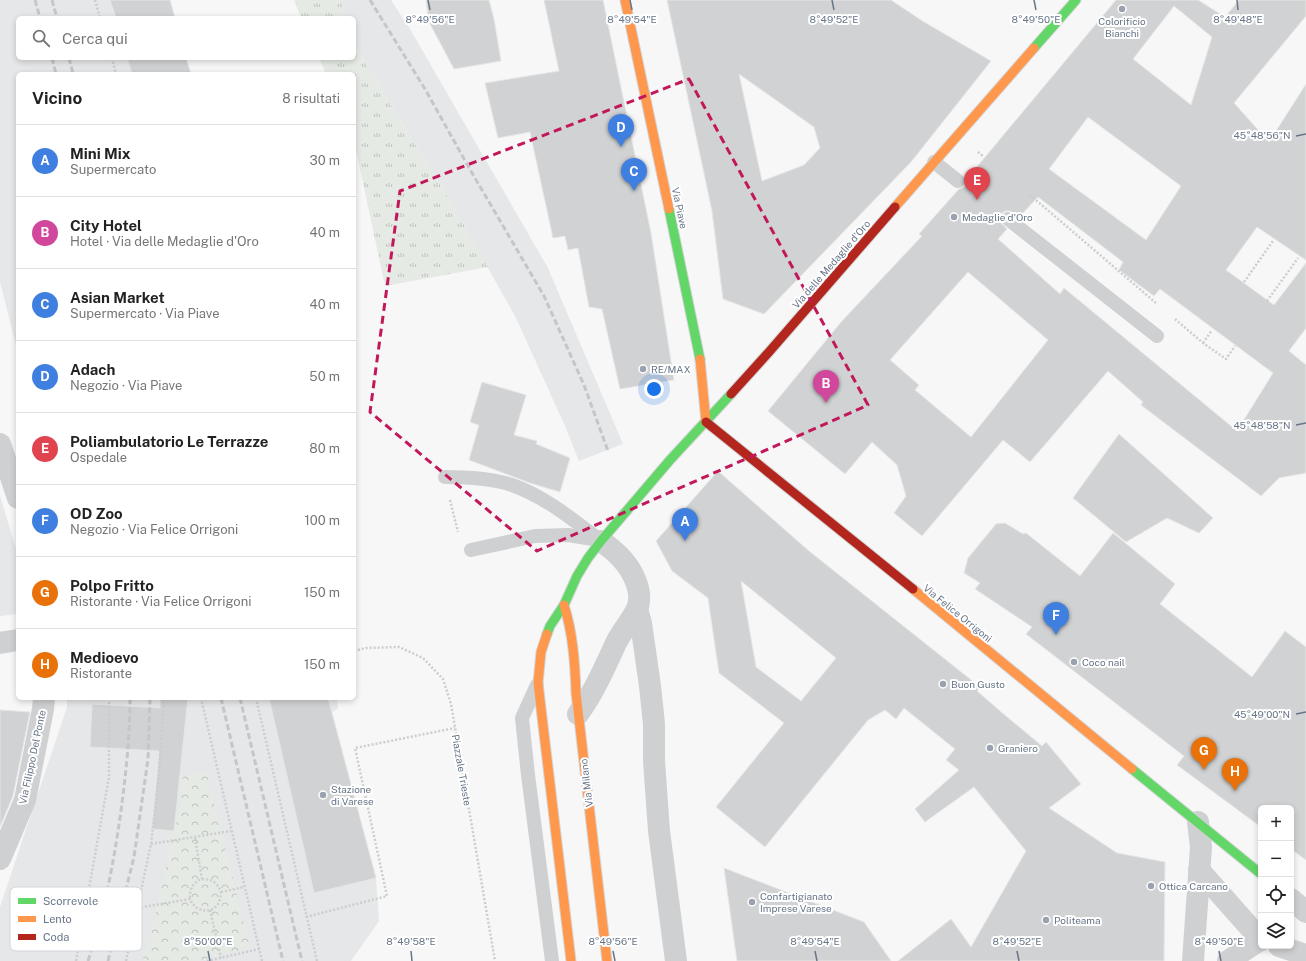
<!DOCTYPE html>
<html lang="it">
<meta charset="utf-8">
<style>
body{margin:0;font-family:"Public Sans",sans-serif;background:#f6f6f6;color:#222}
.controls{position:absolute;right:12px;bottom:12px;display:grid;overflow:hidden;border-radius:6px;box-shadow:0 2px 6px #0003}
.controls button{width:36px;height:36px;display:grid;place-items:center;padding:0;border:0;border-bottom:1px solid #e0e0e0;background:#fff;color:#222;font:20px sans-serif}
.you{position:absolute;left:654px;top:389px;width:14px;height:14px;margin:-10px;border:3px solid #fff;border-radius:50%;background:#1a73e8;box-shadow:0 0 0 6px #1a73e833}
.badge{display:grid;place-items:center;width:26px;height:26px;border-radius:50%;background:#ea580c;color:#fff;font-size:13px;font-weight:700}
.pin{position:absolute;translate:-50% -33px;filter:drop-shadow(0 1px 2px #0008)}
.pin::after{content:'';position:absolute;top:21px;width:14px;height:12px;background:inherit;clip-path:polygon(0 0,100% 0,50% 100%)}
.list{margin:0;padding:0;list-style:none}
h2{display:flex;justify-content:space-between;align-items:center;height:52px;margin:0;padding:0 16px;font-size:17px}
h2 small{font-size:13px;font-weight:400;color:#767676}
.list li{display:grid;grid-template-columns:26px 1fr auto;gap:12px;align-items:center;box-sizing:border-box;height:72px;padding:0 16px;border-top:1px solid #e0e0e0}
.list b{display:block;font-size:15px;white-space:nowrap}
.list p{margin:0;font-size:13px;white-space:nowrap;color:#767676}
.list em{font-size:13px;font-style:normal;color:#767676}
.icon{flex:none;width:22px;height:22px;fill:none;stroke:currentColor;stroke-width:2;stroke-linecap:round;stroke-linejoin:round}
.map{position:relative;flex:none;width:1306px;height:961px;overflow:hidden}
.search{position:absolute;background:#fff;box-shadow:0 2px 6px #0003;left:16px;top:16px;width:340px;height:44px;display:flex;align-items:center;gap:10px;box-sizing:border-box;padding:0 14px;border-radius:6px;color:#767676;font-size:15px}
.panel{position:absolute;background:#fff;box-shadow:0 2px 6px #0003;left:16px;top:72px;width:340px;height:628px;border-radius:6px}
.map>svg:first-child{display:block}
.built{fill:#e6e7e8}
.grass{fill:url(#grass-tufts)}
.park{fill:url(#park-crowns)}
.building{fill:#d1d2d3;stroke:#e6e6e6;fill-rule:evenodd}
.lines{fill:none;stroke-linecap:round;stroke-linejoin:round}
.fast-casing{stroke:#d4d5d6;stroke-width:11}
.slow-casing{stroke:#d4d5d6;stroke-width:11}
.jam-casing{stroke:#d4d5d6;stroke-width:11}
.path{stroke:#cccdce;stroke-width:2.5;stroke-dasharray:2 2;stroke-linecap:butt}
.lane{stroke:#cfd0d2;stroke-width:14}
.street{stroke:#cfd0d2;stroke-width:22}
.fast{stroke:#63d668;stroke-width:9}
.slow{stroke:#ff974d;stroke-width:9}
.jam{stroke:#b3261e;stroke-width:9}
.rail{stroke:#c5c6c7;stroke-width:3;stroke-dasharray:6 3;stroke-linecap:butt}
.marked{fill:none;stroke:#c2185b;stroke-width:3;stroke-dasharray:8 5;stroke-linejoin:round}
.ticks{fill:none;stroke:#677587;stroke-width:1.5}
.poi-dot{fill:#99a2ae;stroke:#fff;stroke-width:1.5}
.labels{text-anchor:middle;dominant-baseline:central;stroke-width:4;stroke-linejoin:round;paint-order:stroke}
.poi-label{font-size:10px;fill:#677587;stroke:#fff;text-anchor:start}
.street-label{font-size:10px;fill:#677587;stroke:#fff}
.key{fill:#fff;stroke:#d1d6db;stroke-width:1}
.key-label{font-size:11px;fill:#677587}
.ticks-label{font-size:10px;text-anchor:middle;fill:#677587;stroke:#fff;stroke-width:4;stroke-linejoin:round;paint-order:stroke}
</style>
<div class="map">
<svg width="1306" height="961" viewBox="0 0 1306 961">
<defs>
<pattern id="grass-tufts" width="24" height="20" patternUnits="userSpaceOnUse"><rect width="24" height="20" fill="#e6eae5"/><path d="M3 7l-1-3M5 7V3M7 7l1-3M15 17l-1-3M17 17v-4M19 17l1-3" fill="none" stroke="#bec2bf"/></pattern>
<pattern id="park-crowns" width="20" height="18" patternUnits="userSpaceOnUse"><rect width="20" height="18" fill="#e6eae5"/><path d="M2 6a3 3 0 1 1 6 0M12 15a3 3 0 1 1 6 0" fill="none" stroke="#bec2bf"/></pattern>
</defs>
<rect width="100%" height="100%" fill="#f7f7f7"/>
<g class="built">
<polygon points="0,0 170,0 175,18 18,18 18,58 186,58 191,74 18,74 18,354 0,282"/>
<polygon points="341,0 391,0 410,29 548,268 623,444 579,461 565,426 516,318 453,206 354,45 354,18 344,18"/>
<polygon points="0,496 18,555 18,614 0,616"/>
<polygon points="67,698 337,698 338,708 332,713 376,878 379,921 351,961 0,961 0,907 67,707"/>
</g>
<g class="grass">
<polygon points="294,0 341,0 344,18 301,18"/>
<polygon points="354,45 453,206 488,267 385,286 354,141 354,74 326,74 319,58 354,58"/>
</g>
<polygon class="park" points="206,771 250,948 196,961 142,961 150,939 179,810 183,776"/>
<g class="building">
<polygon points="110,0 170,0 175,18 116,18"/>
<polygon points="426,0 489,0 494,19 501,61 454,69 429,22"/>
<polygon points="544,0 603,0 651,233 674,380 620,389 602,309 589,307 578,248 568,250 565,236 553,238 530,132 498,138 485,83 559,71"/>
<path d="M667 0H891L924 22 991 61 911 162 764 314 723 299 712 211ZM739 74 814 127 820 148 804 165 762 181Z"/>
<path d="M1116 0H1198L1225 17 1239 0H1306V16L1234 103 1269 142 1306 84V260L1257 227 1226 270 1274 305 1306 263V328L1289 351 1306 365V473L1279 478 1261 496 1141 405 1143 402 1108 371 1030 462 1003 440 922 536 894 513 906 496 897 465 872 442 845 474 768 411 842 321 922 236 919 234 959 189 964 187 966 180ZM1174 6 1212 37 1191 105 1133 59ZM1088 117 1181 186 1146 240 1049 169ZM1038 197 1123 262 1119 270 1154 296 1160 289 1273 373 1237 431 1064 288 1060 294 998 239 1007 229 1000 222V217L1002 213 1005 211H1010L1019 217ZM968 272 1048 340 971 437 915 390 919 385 890 360Z"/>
<polygon points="127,58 186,58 191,74 132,74"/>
<polygon points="482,382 526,395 514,435 537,441 536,444 570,458 560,492 530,483 469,460 479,425 470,422"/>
<polygon points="1119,434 1213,518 1199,533 1167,518 1126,542 1073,498"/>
<path d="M718 471 809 551 980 687 977 691 1000 711 1042 746 1046 742 1081 784 1049 808 1117 853 1165 862 1164 961H898L951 919 971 947 1026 851 974 787 925 822 915 809 959 770 946 760 955 749 904 708 896 719 885 710 868 720 765 847 716 807 784 723 719 673 708 598 672 571 656 541ZM741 581 836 658 801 701 756 667Z"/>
<polygon points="1005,523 1023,534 1026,533 1080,576 1113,533 1175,584 1160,604 1252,677 1285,631 1306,647 1306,860 1291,849 1291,808 1261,808 1261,827 1177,765 1184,756 1026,634 1032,627 975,589 980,583 964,573 968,558 996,524"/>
<polygon points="160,698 188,698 174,831 152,829 159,751 90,747 92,704 160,708"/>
<polygon points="269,698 328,698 376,878 314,893"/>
<polygon points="0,710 30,712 13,796 0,827"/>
<polygon points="724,868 864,922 891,961 737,961"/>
</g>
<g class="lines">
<g class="fast-casing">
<g id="fast">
<polyline points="1034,48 1076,0"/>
<polyline points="669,209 700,359"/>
<polyline points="547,634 550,626 564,605 577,576 588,558 601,541 670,460 731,394"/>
<polyline points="1132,769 1261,874"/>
</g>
</g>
<g class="slow-casing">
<g id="slow">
<polyline points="625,0 669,209"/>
<polyline points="895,207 1034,48"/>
<polyline points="700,359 706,422"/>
<polyline points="913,589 1132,769"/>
<path d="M564 605C573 634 575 663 576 693L607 961"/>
<polyline points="547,634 541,652 538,683 571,961"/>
</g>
</g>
<g class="jam-casing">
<g id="jam">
<polyline points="731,394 769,352 895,207"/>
<polyline points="706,422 913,589"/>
</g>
</g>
<g class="path">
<polyline points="95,0 100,18"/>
<polyline points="112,58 116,74"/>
<polyline points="978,152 984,157"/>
<polyline points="1030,195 1156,303"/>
<polyline points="1244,282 1273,241"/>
<polyline points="1267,301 1298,258"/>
<polyline points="1175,319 1203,343 1226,359 1235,346"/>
<polyline points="1203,343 1212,330"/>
<polyline points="450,500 458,532"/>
<polyline points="354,651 366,648 399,647 423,658 443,679 451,704 495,961"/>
<polyline points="201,698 262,961"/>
<polyline points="256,698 317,961"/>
<polyline points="195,838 202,879"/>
<polyline points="151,844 231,831"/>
<polyline points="221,892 244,887"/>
<path d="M137 908 190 899C194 910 209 916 218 904 220 901 221 896 221 892 214 872 188 876 190 899"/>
<polyline points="210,910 221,958"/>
<polyline points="306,917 387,896 355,748 455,728"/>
<polyline points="76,961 109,777 109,698"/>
<polyline points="126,961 151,844 159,776 164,698"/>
<polyline points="207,961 259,949"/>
</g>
<g class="lane">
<polyline points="934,162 958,181"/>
<polyline points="1008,219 1157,336"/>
<path d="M445 477C467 477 491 478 512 485 546 497 573 520 601 541"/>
<polyline points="471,550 535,536 568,535 599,540"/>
<polyline points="537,685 522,718 528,775 552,961"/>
</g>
<g class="street">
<polyline points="0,444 18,498"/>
<polyline points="637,609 641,623 650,686 654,724 654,761 659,831 676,961"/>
<polyline points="0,643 18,640"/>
<path d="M578 714C595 691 605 666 617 641 623 630 631 621 637 609 644 593 633 571 622 559 616 552 608 546 601 541"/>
<polyline points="0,859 25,800 43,709 44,698"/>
<polyline points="1199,870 1261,940"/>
<polyline points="1291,899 1306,912"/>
<polyline points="1279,946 1306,955"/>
<polyline points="1193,961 1201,847 1198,822"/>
<polyline points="1228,961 1260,940"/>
</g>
<use href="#fast" class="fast"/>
<use href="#slow" class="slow"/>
<use href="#jam" class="jam"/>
<g class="rail">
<polyline points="35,0 40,18"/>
<polyline points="52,0 57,18"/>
<polyline points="370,0 425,89 468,166 544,296 584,385 608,451"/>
<polyline points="52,58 56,74"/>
<polyline points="69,58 73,74"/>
<polyline points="221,698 283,961"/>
<polyline points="240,698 302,961"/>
<path d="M88 961C106 907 116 851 123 795 127 763 130 730 130 698"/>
<polyline points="108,961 134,857 148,759 150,698"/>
</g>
</g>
<path class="marked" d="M689 79 868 405 537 551 370 412 400 191Z"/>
<path class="ticks" d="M428 0 430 10M630 0 632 10M832 0 834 10M1034 0 1036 10M1237 0 1238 10M1296 136 1306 134M1296 425 1306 423M1296 714 1306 712M208 951 210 961M411 951 412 961M613 951 615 961M815 951 817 961M1017 951 1019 961M1219 951 1221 961"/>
<g class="poi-dot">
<circle cx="1122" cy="9" r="4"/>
<circle cx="954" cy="217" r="4"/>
<circle cx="643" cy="369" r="4"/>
<circle cx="1074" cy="662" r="4"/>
<circle cx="943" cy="684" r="4"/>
<circle cx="990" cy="748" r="4"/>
<circle cx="323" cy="795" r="4"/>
<circle cx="1151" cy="886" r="4"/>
<circle cx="752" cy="902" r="4"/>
<circle cx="1046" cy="920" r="4"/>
</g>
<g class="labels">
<g class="poi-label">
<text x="1122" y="21" text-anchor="middle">Colorificio<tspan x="1122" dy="12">Bianchi</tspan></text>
<text x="962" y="217">Medaglie d'Oro</text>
<text x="651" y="369">RE/MAX</text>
<text x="1082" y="662">Coco nail</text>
<text x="951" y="684">Buon Gusto</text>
<text x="998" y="748">Graniero</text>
<text x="331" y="789">Stazione<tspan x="331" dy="12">di Varese</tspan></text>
<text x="1159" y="886">Ottica Carcano</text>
<text x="760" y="896">Confartigianato<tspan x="760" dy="12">Imprese Varese</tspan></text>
<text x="1054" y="920">Politeama</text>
</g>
<g class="street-label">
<text transform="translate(680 208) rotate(78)">Via Piave</text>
<text transform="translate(831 264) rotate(-49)">Via delle Medaglie d'Oro</text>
<text transform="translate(958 613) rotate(39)">Via Felice Orrigoni</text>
<text transform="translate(32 757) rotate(-78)">Via Filippo Del Ponte</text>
<text transform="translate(462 770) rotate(80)">Piazzale Trieste</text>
<text transform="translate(586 783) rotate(-97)">Via Milano</text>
</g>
</g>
<rect x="10" y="887" width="132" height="64" rx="6" class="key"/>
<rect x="18" y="898" width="18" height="6" fill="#63d668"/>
<rect x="18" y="916" width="18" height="6" fill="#ff974d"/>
<rect x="18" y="934" width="18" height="6" fill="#b3261e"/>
<g class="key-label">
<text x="43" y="905">Scorrevole</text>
<text x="43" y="923">Lento</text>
<text x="43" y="941">Coda</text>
</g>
<g class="ticks-label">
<text x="430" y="23">8°49'56"E</text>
<text x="632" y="23">8°49'54"E</text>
<text x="834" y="23">8°49'52"E</text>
<text x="1036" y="23">8°49'50"E</text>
<text x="1238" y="23">8°49'48"E</text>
<text x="1262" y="139">45°48'56"N</text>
<text x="1262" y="429">45°48'58"N</text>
<text x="1262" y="718">45°49'00"N</text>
<text x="208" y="945">8°50'00"E</text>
<text x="411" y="945">8°49'58"E</text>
<text x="613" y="945">8°49'56"E</text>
<text x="815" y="945">8°49'54"E</text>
<text x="1017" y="945">8°49'52"E</text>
<text x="1219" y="945">8°49'50"E</text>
</g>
</svg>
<div class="controls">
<button>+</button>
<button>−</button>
<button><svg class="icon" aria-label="locate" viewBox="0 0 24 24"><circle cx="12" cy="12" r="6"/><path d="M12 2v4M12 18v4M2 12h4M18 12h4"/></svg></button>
<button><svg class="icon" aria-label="layers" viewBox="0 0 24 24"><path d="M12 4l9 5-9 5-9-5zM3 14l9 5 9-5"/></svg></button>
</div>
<div class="you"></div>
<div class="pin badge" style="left:685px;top:541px;background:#3f7fe0">A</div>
<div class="pin badge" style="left:826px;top:403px;background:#d1479c">B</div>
<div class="pin badge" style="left:634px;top:191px;background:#3f7fe0">C</div>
<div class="pin badge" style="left:621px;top:147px;background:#3f7fe0">D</div>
<div class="pin badge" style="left:977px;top:200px;background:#e0444e">E</div>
<div class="pin badge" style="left:1056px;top:635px;background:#3f7fe0">F</div>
<div class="pin badge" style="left:1204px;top:770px;background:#e8710a">G</div>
<div class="pin badge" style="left:1235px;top:791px;background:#e8710a">H</div>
<div class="search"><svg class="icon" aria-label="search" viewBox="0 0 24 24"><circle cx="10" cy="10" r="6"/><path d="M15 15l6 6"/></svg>Cerca qui</div>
<section class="panel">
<h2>Vicino<small>8 risultati</small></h2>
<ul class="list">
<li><span class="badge" style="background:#3f7fe0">A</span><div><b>Mini Mix</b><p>Supermercato</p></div><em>30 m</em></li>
<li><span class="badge" style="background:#d1479c">B</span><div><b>City Hotel</b><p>Hotel · Via delle Medaglie d'Oro</p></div><em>40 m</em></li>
<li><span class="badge" style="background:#3f7fe0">C</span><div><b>Asian Market</b><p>Supermercato · Via Piave</p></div><em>40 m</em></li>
<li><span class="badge" style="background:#3f7fe0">D</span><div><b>Adach</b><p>Negozio · Via Piave</p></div><em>50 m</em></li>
<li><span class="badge" style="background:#e0444e">E</span><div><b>Poliambulatorio Le Terrazze</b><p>Ospedale</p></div><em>80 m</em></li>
<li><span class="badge" style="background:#3f7fe0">F</span><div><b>OD Zoo</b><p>Negozio · Via Felice Orrigoni</p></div><em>100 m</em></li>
<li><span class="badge" style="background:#e8710a">G</span><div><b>Polpo Fritto</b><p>Ristorante · Via Felice Orrigoni</p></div><em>150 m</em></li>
<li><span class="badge" style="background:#e8710a">H</span><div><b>Medioevo</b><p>Ristorante</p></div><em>150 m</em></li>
</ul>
</section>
</div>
